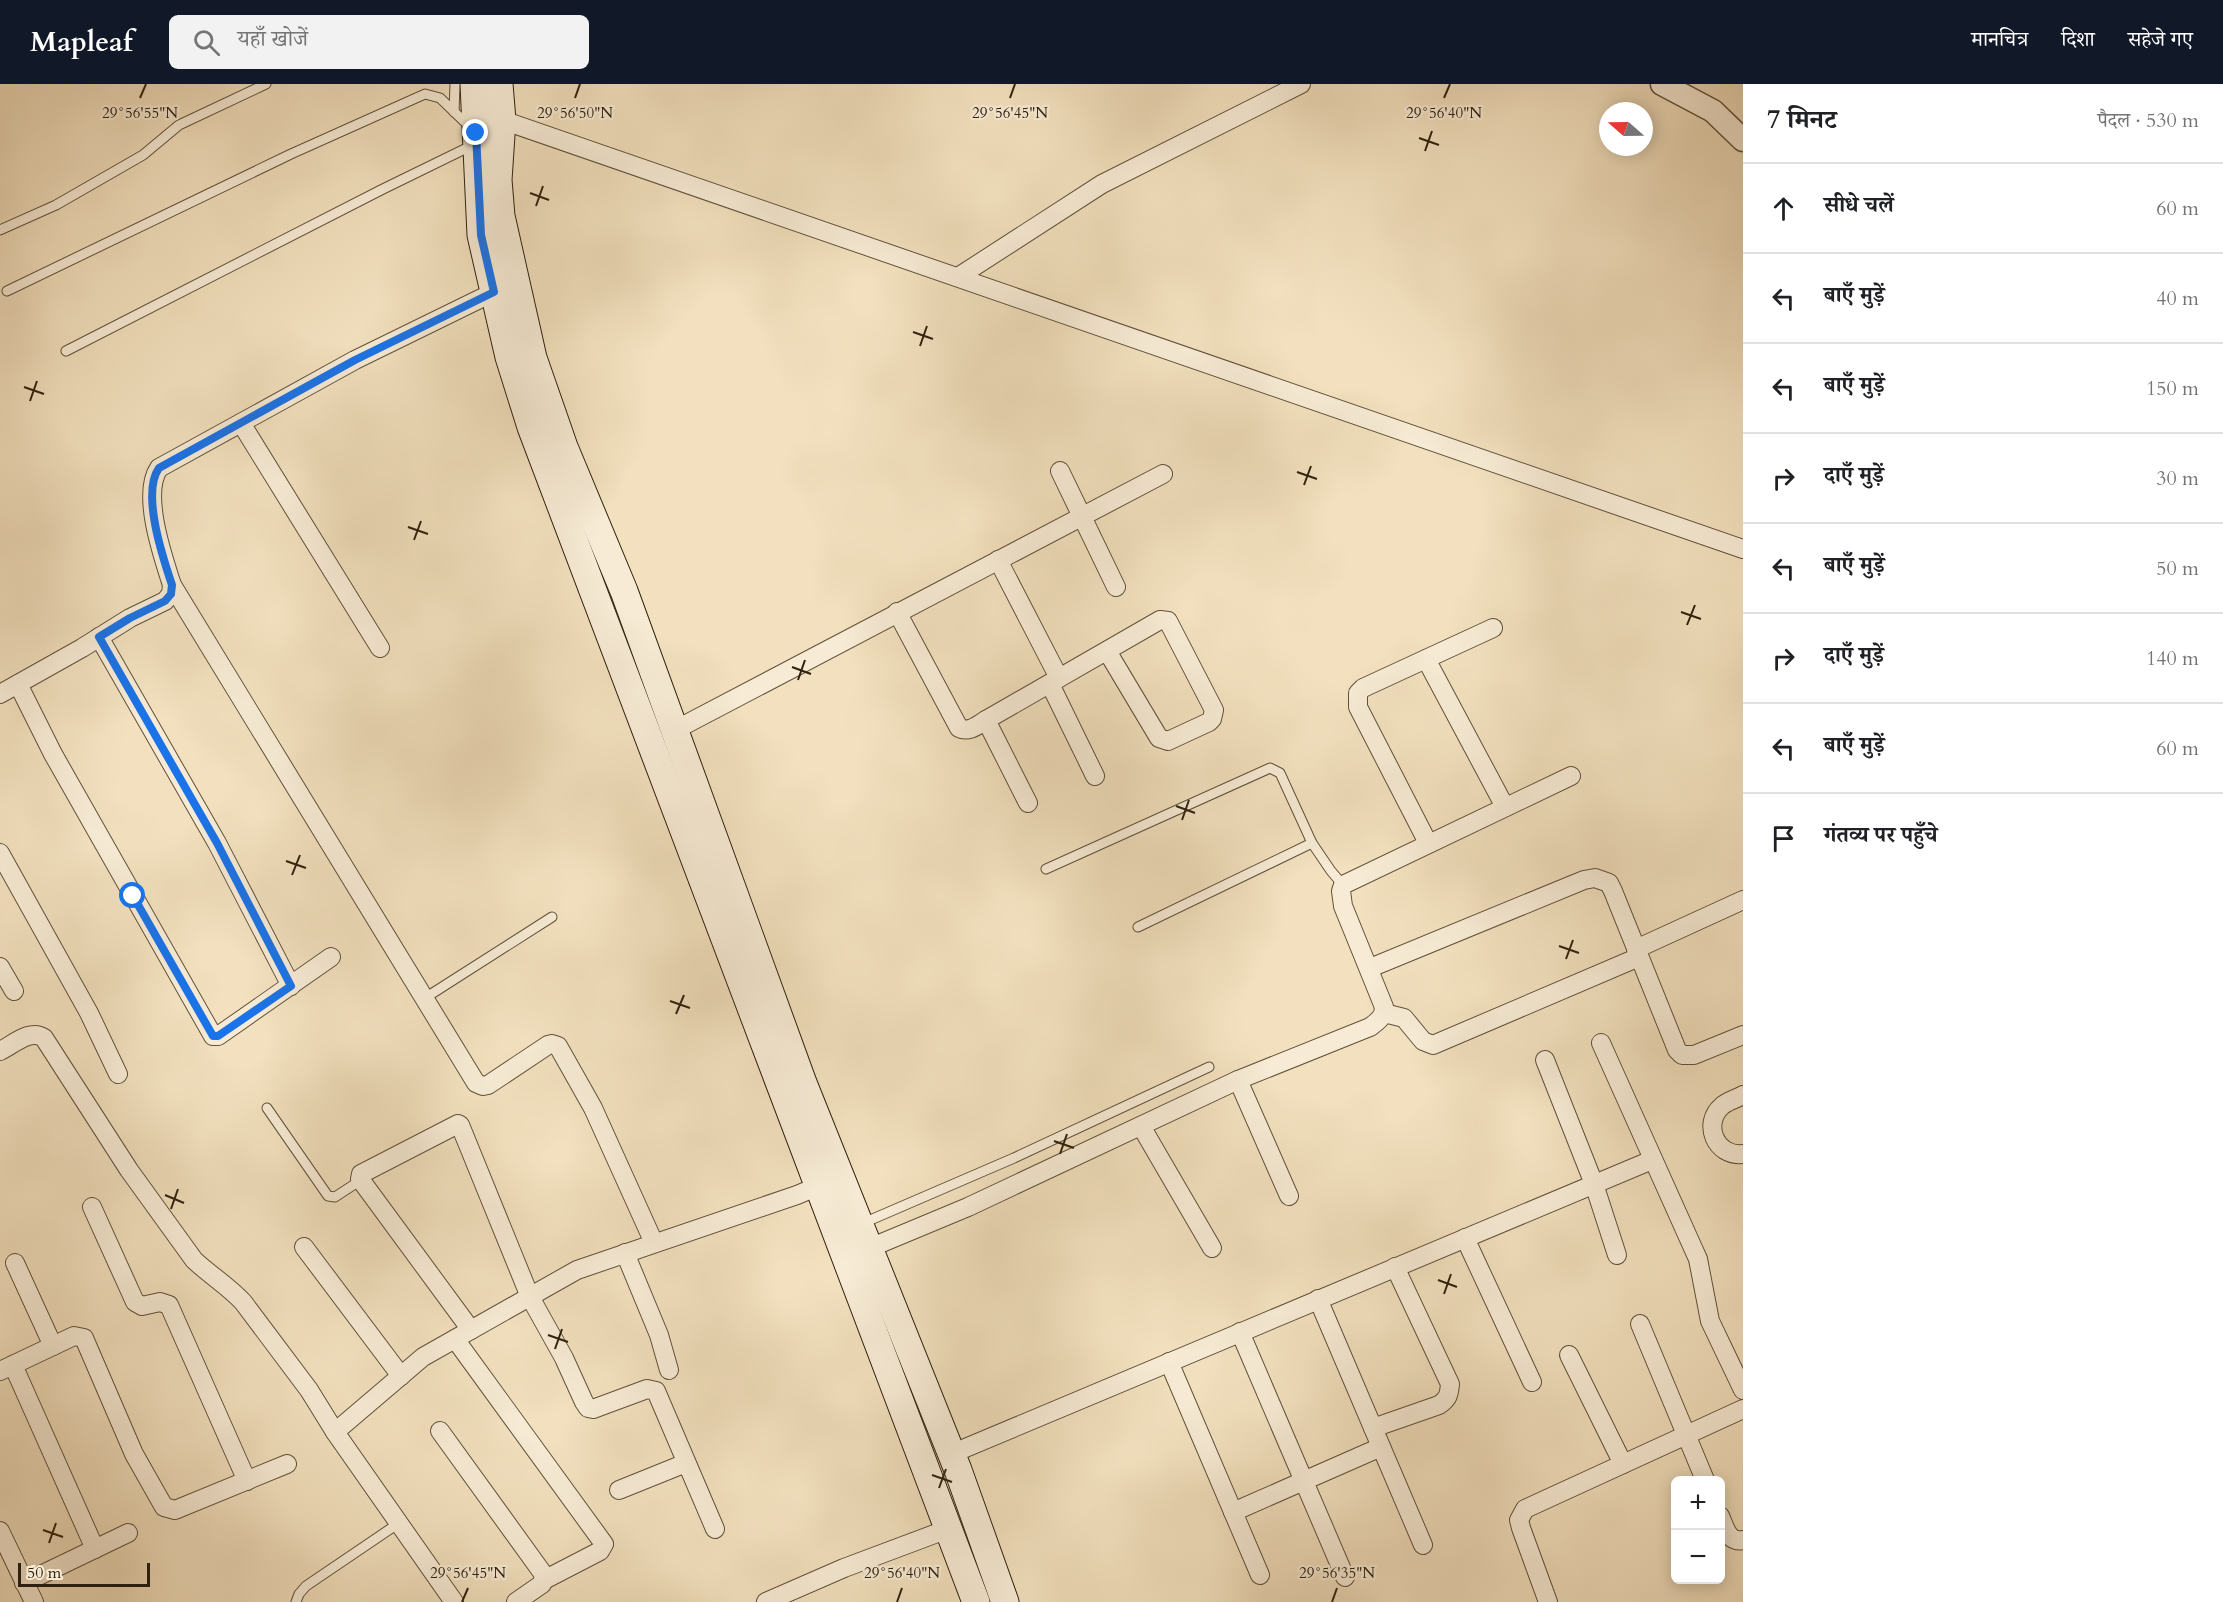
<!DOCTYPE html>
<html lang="hi">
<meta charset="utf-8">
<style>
body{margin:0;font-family:Cardo,"Noto Serif Devanagari",serif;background:#f2f2f2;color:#202124}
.controls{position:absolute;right:18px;bottom:18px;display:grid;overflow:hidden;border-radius:9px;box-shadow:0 3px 15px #0003}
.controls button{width:54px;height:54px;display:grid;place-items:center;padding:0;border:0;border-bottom:2px solid #e0e0e0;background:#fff;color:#202124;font:30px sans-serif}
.compass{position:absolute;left:1599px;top:18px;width:54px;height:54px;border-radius:50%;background:#fff;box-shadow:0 3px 15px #0003;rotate:290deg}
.scale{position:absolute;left:18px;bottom:15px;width:132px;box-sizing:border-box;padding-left:6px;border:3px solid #30210e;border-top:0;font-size:16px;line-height:21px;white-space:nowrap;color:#30210e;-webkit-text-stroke:4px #f7ebd5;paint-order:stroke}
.stop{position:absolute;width:18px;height:18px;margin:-14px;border:4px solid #1a73e8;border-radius:50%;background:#fff}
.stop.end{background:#1a73e8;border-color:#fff;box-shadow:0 2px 6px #0008}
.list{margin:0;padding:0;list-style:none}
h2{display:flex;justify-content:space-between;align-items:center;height:78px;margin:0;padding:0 24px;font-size:26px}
h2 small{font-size:20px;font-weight:400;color:#757577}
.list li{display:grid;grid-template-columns:39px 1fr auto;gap:18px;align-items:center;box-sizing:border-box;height:90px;padding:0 24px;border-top:2px solid #e0e0e0}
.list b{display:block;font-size:22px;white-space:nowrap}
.list em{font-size:20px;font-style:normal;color:#757577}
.icon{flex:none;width:33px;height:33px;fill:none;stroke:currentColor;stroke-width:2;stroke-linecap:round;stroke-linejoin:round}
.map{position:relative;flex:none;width:1743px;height:1518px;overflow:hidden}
header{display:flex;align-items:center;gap:36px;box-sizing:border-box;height:84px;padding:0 30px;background:#111827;color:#fff}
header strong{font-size:28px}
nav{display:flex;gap:33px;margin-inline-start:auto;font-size:21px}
.search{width:420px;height:54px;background:#f2f2f2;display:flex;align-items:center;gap:15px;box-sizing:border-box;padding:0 21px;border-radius:9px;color:#757577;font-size:22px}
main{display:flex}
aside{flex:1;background:#fff}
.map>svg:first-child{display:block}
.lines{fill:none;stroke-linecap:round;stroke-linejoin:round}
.service-casing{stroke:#60513a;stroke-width:11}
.minor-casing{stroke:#60513a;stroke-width:20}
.tertiary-casing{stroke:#60513a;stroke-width:25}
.secondary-casing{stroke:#30210e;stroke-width:29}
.service{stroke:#f7ebd5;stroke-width:9}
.minor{stroke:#f7ebd5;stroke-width:18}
.tertiary{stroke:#f7ebd5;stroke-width:22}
.secondary{stroke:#f7ebd5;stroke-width:27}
.route{stroke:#1a73e8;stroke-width:8}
.ticks{fill:none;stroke:#30210e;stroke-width:2}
.ticks-label{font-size:15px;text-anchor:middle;fill:#30210e;stroke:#f7ebd5;stroke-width:4.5;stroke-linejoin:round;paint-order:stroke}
</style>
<header>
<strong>Mapleaf</strong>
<div class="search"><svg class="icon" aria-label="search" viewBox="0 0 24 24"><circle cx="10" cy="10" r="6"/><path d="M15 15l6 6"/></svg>यहाँ खोजें</div>
<nav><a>मानचित्र</a><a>दिशा</a><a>सहेजे गए</a></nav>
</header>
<main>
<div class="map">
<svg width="1743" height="1518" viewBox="0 0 1743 1518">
<rect width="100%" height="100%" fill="#f2e0be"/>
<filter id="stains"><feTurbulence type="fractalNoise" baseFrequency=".00333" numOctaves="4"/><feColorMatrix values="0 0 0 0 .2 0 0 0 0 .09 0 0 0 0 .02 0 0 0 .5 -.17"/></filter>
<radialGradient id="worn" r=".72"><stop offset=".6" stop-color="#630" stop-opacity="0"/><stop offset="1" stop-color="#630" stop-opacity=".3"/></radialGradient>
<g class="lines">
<g class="service-casing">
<g id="service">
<polyline points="454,28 455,0"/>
<polyline points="0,146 56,121 143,71 179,41 266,0"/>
<polyline points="7,207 291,70 425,10 440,14 470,43"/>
<polyline points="66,267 383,105 473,61"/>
<polyline points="1046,785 1270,684 1280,689 1312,759 1331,787 1343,801"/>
<polyline points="1138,843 1312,759"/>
<polyline points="425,914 552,833"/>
<polyline points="267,1024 328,1112 335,1113 361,1096"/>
<polyline points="861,1140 1014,1074 1209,983"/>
<polyline points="296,1518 299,1510 306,1502 399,1439"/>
</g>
</g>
<g class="minor-casing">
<g id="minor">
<polyline points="502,36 1743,465"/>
<polyline points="958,193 1102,100 1301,0"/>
<polyline points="241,339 380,564"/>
<polyline points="1060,387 1116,503"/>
<polyline points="998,476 1059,594"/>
<polyline points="172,501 476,999 483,1002 488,1001 548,961 552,960 558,962 593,1024 654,1159"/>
<path d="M897 528 959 644C969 649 978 641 986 636L1160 536 1168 537 1214 626 1212 635 1209 638 1168 657 1159 654 1107 567"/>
<polyline points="99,553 217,759 291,902"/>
<polyline points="1426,575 1505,723"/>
<polyline points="18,600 53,670 213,952 218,952 331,873"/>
<polyline points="1050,600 1095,692"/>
<path d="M0 610 82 564 130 534 165 517 171 510 172 501C163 473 141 410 159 384L355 276 494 208"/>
<polyline points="986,636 1028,719"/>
<polyline points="675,646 1163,390"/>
<polyline points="1428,759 1358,623 1358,609 1363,604 1493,544"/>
<polyline points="0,769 89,929 118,990"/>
<polyline points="1636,865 1743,816"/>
<polyline points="0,883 14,907"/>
<polyline points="1370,884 1584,796 1595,794 1609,799 1613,807 1677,966 1682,971 1694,971 1743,951"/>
<polyline points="1384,929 1404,934 1423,957 1433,961 1639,873"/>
<polyline points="1601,959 1693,1164 1698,1175 1710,1237 1743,1306"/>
<path d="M0 967C13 961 30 944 44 954L129 1086 194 1176C210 1191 228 1202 243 1218L309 1306 335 1348"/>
<polyline points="1545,976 1594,1100 1617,1171"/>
<polyline points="1238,996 1289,1112"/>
<path d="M1743 1011C1736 1015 1727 1017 1722 1022 1702 1039 1715 1073 1743 1070"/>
<polyline points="1141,1042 1212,1164"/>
<polyline points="92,1123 135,1218 142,1222 160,1218 169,1221 247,1397"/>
<polyline points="1465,1154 1532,1298"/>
<polyline points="304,1163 401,1292"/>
<path d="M860 1168 968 1123 1238 996 1370 943C1378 937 1384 933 1384 923L1343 822 1341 807 1343 801 1571 692"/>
<polyline points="625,1169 659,1251 669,1286"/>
<polyline points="15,1179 53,1262"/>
<polyline points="1318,1215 1423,1461"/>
<polyline points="1640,1240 1705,1396"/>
<polyline points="471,1246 360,1095 361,1090 458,1040 460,1041 530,1213 564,1274 584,1318 588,1324 593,1325 647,1305 656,1307 715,1445"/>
<polyline points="1240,1248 1345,1493"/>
<polyline points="455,1255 604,1460 600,1467 544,1496"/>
<polyline points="1569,1271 1623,1380"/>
<polyline points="1169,1278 1260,1491"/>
<polyline points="13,1281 95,1465"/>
<polyline points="0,1287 74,1252 84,1254 134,1370 164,1423 175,1426 287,1380"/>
<path d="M1373 1344 1439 1321C1448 1315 1449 1311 1450 1300L1395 1183"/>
<polyline points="440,1347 544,1491 542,1500 516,1518"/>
<polyline points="951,1370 1652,1076"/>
<polyline points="619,1406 686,1379"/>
<polyline points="1233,1428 1381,1363"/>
<path d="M1720 1432C1725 1443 1728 1459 1743 1456"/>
<polyline points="0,1447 34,1518"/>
<polyline points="24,1499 128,1449"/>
<polyline points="454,1518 335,1348 423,1273 577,1186 797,1111 828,1098"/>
<polyline points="766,1518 844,1484 948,1445"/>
<polyline points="1548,1518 1521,1444 1519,1436 1525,1425 1743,1325"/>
</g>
</g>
<g class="tertiary-casing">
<polyline id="tertiary" points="1662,0 1713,27 1743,56"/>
</g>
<g class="secondary-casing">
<g id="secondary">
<polyline points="474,0 481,151 509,273 531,343 976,1518"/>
<polyline points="499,0 502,36 498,96 501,132 533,274 564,363 624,507 803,999 958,1386 1005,1518"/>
</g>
</g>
<use href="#service" class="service"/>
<use href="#minor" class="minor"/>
<use href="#tertiary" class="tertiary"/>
<use href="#secondary" class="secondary"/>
</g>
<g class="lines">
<path class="route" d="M133 812 213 952H218L291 902 217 759 99 553 130 534 165 517 171 510 172 501C163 474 141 409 159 384L355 276 494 208 481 151 476 49"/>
</g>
<path class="ticks" d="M140 14 146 0M575 14 580 0M1010 14 1015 0M1444 14 1450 0M1419 54 1439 61M1425 67 1432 47M530 109 549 116M536 122 543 102M913 248 933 255M920 262 927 242M24 303 44 310M30 317 37 297M1297 388 1317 395M1304 401 1311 382M408 443 428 450M414 456 421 437M1681 528 1701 535M1687 541 1695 521M792 583 811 590M798 596 805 576M1176 722 1195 729M1182 736 1189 716M286 777 306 784M292 791 300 771M1559 862 1579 869M1566 875 1573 856M670 917 690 924M676 930 684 911M1054 1057 1074 1064M1060 1070 1067 1050M165 1111 184 1119M171 1125 178 1105M1438 1196 1457 1203M1444 1210 1451 1190M548 1251 568 1258M555 1265 562 1245M932 1391 952 1398M939 1404 946 1385M43 1446 63 1453M49 1459 56 1439M462 1518 468 1504M897 1518 902 1504M1332 1518 1337 1504"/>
<g class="ticks-label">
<text x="140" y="34">29°56'55"N</text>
<text x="575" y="34">29°56'50"N</text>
<text x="1010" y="34">29°56'45"N</text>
<text x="1444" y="34">29°56'40"N</text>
<text x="468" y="1494">29°56'45"N</text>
<text x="902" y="1494">29°56'40"N</text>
<text x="1337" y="1494">29°56'35"N</text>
</g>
<rect width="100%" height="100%" filter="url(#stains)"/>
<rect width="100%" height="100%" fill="url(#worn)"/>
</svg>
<div class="controls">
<button>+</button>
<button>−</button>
</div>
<svg class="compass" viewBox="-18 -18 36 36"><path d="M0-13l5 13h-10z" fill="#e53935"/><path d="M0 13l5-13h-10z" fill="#757577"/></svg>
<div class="scale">50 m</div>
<div class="stop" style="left:133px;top:812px"></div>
<div class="stop end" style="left:476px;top:49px"></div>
</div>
<aside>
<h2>7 मिनट<small>पैदल · 530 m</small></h2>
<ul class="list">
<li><svg class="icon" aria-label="ahead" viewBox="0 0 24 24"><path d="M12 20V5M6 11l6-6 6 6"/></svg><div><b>सीधे चलें</b></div><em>60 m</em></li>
<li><svg class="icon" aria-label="left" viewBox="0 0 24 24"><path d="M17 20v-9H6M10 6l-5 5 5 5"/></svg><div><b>बाएँ मुड़ें</b></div><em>40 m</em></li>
<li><svg class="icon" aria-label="left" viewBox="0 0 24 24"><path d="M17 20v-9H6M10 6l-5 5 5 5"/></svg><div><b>बाएँ मुड़ें</b></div><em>150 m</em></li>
<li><svg class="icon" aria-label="right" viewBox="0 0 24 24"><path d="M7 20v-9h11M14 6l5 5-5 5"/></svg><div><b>दाएँ मुड़ें</b></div><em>30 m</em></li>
<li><svg class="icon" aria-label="left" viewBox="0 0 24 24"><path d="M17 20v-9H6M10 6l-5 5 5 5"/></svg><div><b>बाएँ मुड़ें</b></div><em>50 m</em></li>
<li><svg class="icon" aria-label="right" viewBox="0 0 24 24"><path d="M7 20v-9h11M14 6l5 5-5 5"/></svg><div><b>दाएँ मुड़ें</b></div><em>140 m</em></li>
<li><svg class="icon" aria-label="left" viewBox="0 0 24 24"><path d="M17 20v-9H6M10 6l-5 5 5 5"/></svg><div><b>बाएँ मुड़ें</b></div><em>60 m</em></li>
<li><svg class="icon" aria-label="arrive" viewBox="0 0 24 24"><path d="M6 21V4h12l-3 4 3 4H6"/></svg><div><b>गंतव्य पर पहुँचे</b></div></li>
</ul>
</aside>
</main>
